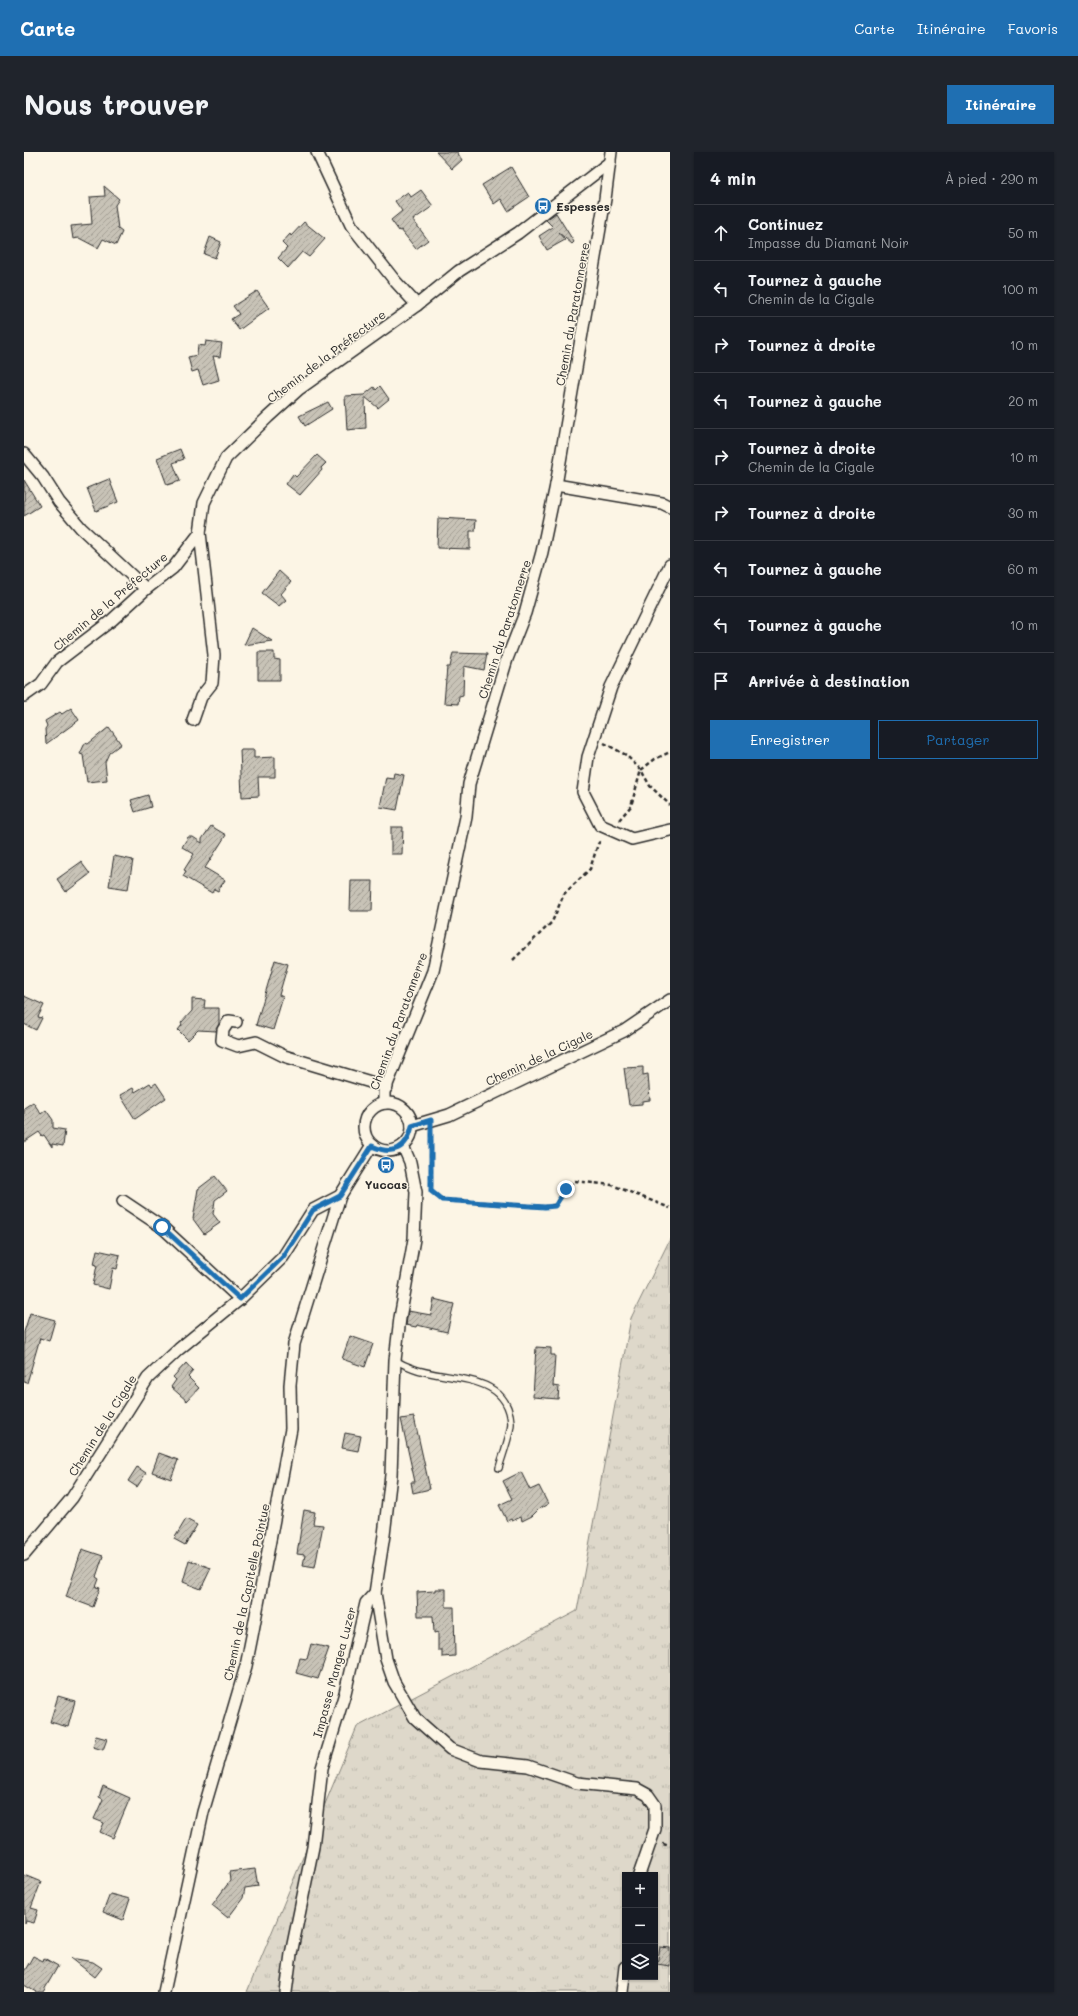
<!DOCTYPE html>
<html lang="fr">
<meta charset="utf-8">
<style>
body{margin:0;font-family:Mali,sans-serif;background:#20242c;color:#f1f3f6}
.controls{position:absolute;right:12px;bottom:12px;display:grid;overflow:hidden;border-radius:0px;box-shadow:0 1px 3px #0004}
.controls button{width:36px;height:36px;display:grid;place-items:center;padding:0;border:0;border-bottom:1px solid #363941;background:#171b24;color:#f1f3f6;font:20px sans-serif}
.stop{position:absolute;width:12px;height:12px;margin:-9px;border:3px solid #1f6fb2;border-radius:50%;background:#fff}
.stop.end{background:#1f6fb2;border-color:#fff;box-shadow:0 1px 4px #0008}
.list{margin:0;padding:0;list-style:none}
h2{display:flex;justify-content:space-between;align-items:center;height:52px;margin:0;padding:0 16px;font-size:17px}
h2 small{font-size:13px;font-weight:400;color:#9ea1a6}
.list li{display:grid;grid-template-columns:26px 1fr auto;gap:12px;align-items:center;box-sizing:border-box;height:56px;padding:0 16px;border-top:1px solid #363941}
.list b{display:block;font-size:15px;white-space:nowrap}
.list p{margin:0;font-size:13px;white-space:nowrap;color:#9ea1a6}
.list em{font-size:13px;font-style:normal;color:#9ea1a6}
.actions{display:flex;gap:8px;padding:12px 16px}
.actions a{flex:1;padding:9px 0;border:1px solid #1f6fb2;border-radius:0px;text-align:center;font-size:14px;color:#1f6fb2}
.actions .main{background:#1f6fb2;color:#fff}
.icon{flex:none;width:22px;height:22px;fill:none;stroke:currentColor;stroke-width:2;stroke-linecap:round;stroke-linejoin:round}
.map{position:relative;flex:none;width:646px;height:1840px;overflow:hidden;border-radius:0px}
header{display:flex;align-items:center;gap:24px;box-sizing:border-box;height:56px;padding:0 20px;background:#1f6fb2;color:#fff}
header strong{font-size:19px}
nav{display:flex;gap:22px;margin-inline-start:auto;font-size:14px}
.intro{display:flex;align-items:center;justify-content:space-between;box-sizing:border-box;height:96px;padding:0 24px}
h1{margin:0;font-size:28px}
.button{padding:10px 18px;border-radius:0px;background:#1f6fb2;color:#fff;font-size:14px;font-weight:700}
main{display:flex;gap:24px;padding:0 24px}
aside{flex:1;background:#171b24;border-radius:0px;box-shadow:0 1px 3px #0004}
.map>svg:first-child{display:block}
.grass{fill:url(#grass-tufts);stroke:#84827a;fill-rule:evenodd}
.building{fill:url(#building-hatch);stroke:#2b2b2b}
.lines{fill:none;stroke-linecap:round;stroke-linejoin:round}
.lane-casing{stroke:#2b2b2b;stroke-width:8}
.street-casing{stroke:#2b2b2b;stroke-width:14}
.path{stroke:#2b2b2b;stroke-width:2.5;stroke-dasharray:4 3;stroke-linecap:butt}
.lane{stroke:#fcf5e5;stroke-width:5.5}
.street{stroke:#fcf5e5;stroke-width:11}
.route{stroke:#1f6fb2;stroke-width:5}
.labels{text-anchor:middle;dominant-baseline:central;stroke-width:3;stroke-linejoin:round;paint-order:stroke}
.poi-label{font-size:12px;font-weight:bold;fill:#2b2b2b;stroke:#fcf5e5;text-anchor:start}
.street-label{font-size:12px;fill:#2b2b2b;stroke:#fcf5e5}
</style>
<header>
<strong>Carte</strong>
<nav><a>Carte</a><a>Itinéraire</a><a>Favoris</a></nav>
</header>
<div class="intro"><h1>Nous trouver</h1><a class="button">Itinéraire</a></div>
<main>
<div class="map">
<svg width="646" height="1840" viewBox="0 0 646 1840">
<defs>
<pattern id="grass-tufts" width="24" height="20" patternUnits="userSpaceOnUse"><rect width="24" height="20" fill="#ded8ca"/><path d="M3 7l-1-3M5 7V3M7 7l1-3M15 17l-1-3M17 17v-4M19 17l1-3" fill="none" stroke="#bfbaae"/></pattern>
<pattern id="building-hatch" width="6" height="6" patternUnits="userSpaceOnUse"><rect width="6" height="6" fill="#c8c3b7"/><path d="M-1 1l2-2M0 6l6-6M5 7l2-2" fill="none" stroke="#a39f95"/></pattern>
</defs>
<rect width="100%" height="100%" fill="#fcf5e5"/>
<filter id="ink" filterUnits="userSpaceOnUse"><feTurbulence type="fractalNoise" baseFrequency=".025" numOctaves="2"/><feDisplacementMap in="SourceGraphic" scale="8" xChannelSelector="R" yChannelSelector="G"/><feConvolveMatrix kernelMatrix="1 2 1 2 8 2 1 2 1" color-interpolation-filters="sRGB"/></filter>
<g filter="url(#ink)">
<path class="grass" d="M646 1087V1840H223L333 1575 553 1459 607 1166ZM601 1723H631V1825H601Z"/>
<g class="building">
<polygon points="412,0 433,0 438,8 428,17"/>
<polygon points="487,15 505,45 484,59 477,47 470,52 458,33"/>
<polygon points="80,34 95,47 91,53 94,77 98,80 92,93 79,87 74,96 55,86 49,87 47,74 68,72 66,45 81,44"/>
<polygon points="397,38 409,54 389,68 404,88 392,97 377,78 375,79 367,68 378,59 371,49 384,40 387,45"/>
<polygon points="532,61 550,90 548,92 534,80 541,88 523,98 515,84 529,75 522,68"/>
<polygon points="280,70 301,87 285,105 278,100 264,116 254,106 263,96 258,91 266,82 267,84"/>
<polygon points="186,85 197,90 191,106 180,102"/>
<polygon points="233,139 245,156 215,178 207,167 215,162 209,154"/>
<polygon points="182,189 198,191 196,205 189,204 195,228 179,233 174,218 168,220 164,205 173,203 174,193 181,194"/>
<polygon points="356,234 365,247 354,256 341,245 342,276 323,278 321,244 340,243 350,235 352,238"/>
<polygon points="304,250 308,257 281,274 275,264"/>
<polygon points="156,297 160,307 149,311 156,329 143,333 133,306"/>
<polygon points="293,303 302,311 297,316 298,318 276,343 262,332 269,322 272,325"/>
<polygon points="85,327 94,350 72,359 63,336"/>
<polygon points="0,328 16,354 0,364"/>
<polygon points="414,366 452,368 451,379 446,379 446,397 413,396"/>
<polygon points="255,419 267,430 257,442 262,448 255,454 238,441"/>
<polygon points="228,476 248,489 220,493"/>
<polygon points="234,500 250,500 250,507 256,508 256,528 234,528"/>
<polygon points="429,501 463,502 460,518 440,514 439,543 435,544 434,552 420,551 423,515 426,515"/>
<polygon points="47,556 55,568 22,592 21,577 23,574 21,569 36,560 38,562"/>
<polygon points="85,575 97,592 85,601 81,610 83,628 63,630 59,603 56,602 61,591 64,592"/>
<polygon points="216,598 230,598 230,606 251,605 251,625 234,625 235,644 218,645"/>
<polygon points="370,621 380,623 373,658 356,655 362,625 369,626"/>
<polygon points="124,643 127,655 111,660 107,648"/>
<polygon points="187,674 202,683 181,716 201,728 194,739 190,737 188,741 159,724 162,719 160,718 170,702 158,695 164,685 169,685 178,691 178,687"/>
<polygon points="367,675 379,675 378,702 367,702"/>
<polygon points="90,704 109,708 104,737 85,734"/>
<polygon points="57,710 66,722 42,740 33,727"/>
<polygon points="327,729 349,729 348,759 326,759"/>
<polygon points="251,808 264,812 255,843 259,845 249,878 232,873"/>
<polygon points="0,844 20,853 14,865 18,866 12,878 0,872"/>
<polygon points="168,847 181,848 180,856 195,856 195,872 192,879 174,878 164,888 154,878 158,873 157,871 168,859"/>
<polygon points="619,915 619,923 624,922 626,948 618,949 618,952 605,953 600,916"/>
<polygon points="126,931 128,934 132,931 142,946 111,967 96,943 109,936 111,940"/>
<polygon points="9,950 17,962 22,958 29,968 29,976 41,978 39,994 28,992 28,995 20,983 18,984 15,980 0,990 0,956"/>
<polygon points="191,1024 203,1039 191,1048 189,1062 196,1071 180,1082 169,1067 174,1037"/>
<polygon points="73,1098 96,1103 93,1117 89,1116 85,1137 69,1133 73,1113 70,1112"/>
<polygon points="410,1147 430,1152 423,1180 393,1173 392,1175 382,1173 384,1159 407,1163"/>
<polygon points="6,1161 31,1168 25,1189 16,1186 3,1231 0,1230 0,1180"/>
<polygon points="326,1184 349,1192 341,1215 318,1207"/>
<polygon points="512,1195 527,1196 527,1203 531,1203 529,1234 535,1235 534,1247 509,1245"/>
<polygon points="162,1211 169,1219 164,1225 175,1236 163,1249 147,1235 152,1228 149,1225"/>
<polygon points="390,1265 406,1337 389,1341 387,1330 391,1330 377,1267"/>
<polygon points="321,1281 337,1284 334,1299 318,1296"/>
<polygon points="135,1301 154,1308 147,1327 128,1320"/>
<polygon points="113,1315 122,1321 113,1335 104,1329"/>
<polygon points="497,1320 506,1338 515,1334 524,1352 515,1357 508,1364 498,1369 497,1365 488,1369 487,1367 483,1369 475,1353 488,1347 479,1329"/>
<polygon points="280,1358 291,1360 289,1372 299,1373 291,1415 279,1413 281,1403 273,1402"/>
<polygon points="162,1367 173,1373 161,1393 150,1387"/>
<polygon points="58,1397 79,1404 72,1425 75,1427 72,1435 76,1436 69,1455 42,1445"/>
<polygon points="165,1408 187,1416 177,1437 159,1430"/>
<polygon points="411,1437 422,1437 422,1455 430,1455 431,1504 418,1505 418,1498 414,1498 414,1480 410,1481 409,1464 394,1464 393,1440 411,1439"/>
<polygon points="287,1492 305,1496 294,1527 272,1521 276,1506 283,1507"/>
<polygon points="34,1544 51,1549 44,1575 26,1570"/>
<polygon points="72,1584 83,1587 79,1598 69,1595"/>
<polygon points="79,1634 106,1646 89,1686 76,1680 80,1671 70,1667 79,1647 75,1645"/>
<polygon points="231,1717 234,1734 221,1736 219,1746 204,1766 188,1753 206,1729 205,1720"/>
<polygon points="0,1723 17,1730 7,1756 14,1758 10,1771 2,1769 1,1772"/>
<polygon points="86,1742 106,1747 99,1768 79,1760"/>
<polygon points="636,1795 646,1796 646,1814 633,1812"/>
<polygon points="9,1804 19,1809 20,1806 34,1814 19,1840 12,1840 0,1833 0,1820"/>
<polygon points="47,1806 69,1810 78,1816 71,1825"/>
</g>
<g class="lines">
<g class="lane-casing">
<path id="lane" d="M371 1208C376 1211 382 1214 388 1216 422 1230 484 1219 487 1271 487 1281 478 1305 475 1316"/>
</g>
<g class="street-casing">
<g id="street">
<polyline points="293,0 327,73 371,129 393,153"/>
<polyline points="0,302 19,325 35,350 57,376 122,437"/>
<polyline points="532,333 638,351 646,355"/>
<polyline points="646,413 587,535 564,605 559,640 576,673 608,687 646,678"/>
<polyline points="0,544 17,532 33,510 88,468 122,437 149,416 176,381 180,351 202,306 244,265 275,237 393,153 435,119 494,81 586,10"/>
<polyline points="169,568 177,545 188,531 190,503 176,381"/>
<polyline points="212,870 205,869 199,878 198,888 214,894 232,890 260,904 363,935"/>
<polyline points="360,951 360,940 409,819 442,665 445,632 483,507 501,461 518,400 532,333 581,47 587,0"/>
<circle cx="364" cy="975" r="24"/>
<polyline points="388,974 425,963 600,879 646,848"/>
<polyline points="99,1049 138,1075 216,1147"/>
<polyline points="0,1403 48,1346 124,1226 155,1197 216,1147 259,1105 289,1058 316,1044 348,993"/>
<polyline points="351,1441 362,1507 370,1530 391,1566 426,1597 457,1609 504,1614 553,1631 613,1637 624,1643 631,1653 631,1677 615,1723"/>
<polyline points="140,1840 179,1660 222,1514 228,1484 267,1277 266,1233 270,1192 316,1044"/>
<polyline points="262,1840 267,1802 289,1695 298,1616 321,1541 342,1451 351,1441 360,1383 367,1323 371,1208 376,1166 390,1087 392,1040 386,1010 379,994"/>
<polyline points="598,1840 601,1815"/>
</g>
</g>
<g class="path">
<polyline points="580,591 602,603 617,618 626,634 646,653"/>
<polyline points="595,668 607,654 617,618 631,607 646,600"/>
<polyline points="489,808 528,770 540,742 566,717 574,692 578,687"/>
<polyline points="407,981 407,1039 418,1048 521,1055 531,1053 542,1037 551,1029 588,1033 646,1056"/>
<polyline points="639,1692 646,1694"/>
</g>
<use href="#lane" class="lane"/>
<use href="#street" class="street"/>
</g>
</g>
<g class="lines" filter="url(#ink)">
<path class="route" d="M138 1075 216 1147 259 1105 289 1058 316 1044 348 994C369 1004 383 997 388 974L407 968V1039L418 1048 521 1055 531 1054 542 1037"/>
</g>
<defs>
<g id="bus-disc" transform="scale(0.9)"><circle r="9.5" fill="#1f6fb2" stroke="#fcf5e5"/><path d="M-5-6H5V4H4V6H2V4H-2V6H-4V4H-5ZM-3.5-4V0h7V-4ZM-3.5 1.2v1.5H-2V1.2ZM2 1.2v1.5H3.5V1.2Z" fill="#fff"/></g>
</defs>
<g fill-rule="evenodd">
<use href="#bus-disc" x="519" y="54"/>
<use href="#bus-disc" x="362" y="1013"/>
</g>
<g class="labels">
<g class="poi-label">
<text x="532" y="54">Espesses</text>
<text x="362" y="1032" text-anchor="middle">Yuccas</text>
</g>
<g class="street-label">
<text transform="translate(548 162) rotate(-80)">Chemin du Paratonnerre</text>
<text transform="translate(302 204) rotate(-37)">Chemin de la Préfecture</text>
<text transform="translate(86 449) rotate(-40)">Chemin de la Préfecture</text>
<text transform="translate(480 477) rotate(-72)">Chemin du Paratonnerre</text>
<text transform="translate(374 869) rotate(-70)">Chemin du Paratonnerre</text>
<text transform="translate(515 905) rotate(-25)">Chemin de la Cigale</text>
<text transform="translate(78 1273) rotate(-58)">Chemin de la Cigale</text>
<text transform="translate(222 1440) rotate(-78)">Chemin de la Capitelle Pointue</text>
<text transform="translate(310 1520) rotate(-75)">Impasse Mangea Luzer</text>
</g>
</g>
</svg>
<div class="controls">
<button>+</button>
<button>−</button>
<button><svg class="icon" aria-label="layers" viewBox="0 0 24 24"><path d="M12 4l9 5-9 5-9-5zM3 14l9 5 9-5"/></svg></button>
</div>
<div class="stop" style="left:138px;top:1075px"></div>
<div class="stop end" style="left:542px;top:1037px"></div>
</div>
<aside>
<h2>4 min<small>À pied · 290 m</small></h2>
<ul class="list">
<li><svg class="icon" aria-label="ahead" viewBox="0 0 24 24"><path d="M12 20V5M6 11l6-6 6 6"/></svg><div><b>Continuez</b><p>Impasse du Diamant Noir</p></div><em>50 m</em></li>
<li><svg class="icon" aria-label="left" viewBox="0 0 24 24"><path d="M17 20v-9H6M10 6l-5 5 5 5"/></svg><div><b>Tournez à gauche</b><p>Chemin de la Cigale</p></div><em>100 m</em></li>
<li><svg class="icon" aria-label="right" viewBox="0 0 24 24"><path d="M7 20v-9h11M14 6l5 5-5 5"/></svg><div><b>Tournez à droite</b></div><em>10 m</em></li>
<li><svg class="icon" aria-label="left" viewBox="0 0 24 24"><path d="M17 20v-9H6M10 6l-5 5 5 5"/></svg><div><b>Tournez à gauche</b></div><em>20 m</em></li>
<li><svg class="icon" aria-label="right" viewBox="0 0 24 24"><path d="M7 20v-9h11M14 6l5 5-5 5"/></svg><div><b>Tournez à droite</b><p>Chemin de la Cigale</p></div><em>10 m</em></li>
<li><svg class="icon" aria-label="right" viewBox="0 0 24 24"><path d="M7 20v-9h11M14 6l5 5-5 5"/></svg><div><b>Tournez à droite</b></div><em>30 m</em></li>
<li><svg class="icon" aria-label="left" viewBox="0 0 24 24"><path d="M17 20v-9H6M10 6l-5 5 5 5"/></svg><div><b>Tournez à gauche</b></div><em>60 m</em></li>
<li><svg class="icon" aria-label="left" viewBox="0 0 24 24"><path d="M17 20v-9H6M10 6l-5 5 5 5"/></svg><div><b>Tournez à gauche</b></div><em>10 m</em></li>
<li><svg class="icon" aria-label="arrive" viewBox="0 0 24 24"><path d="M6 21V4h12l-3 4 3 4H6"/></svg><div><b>Arrivée à destination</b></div></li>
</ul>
<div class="actions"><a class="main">Enregistrer</a><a>Partager</a></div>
</aside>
</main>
